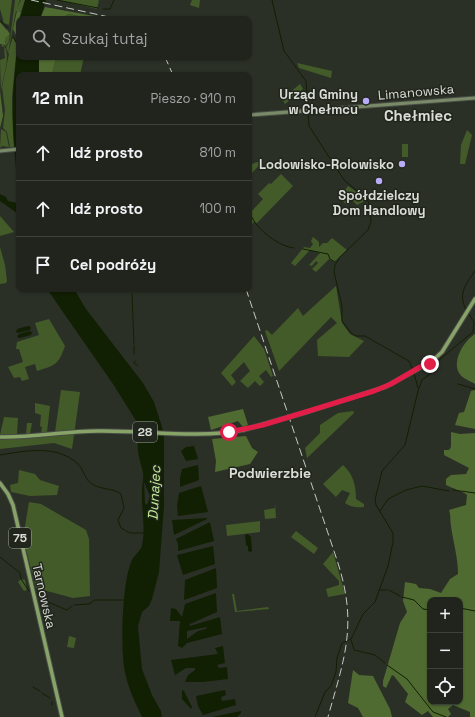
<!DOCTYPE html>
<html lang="pl">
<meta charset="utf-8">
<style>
body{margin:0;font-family:"Space Grotesk",sans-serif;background:#2d302a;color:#f1f3f6}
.controls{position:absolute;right:12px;bottom:12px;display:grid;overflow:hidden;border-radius:8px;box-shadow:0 1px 3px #0004}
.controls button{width:36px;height:36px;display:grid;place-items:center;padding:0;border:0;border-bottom:1px solid #3d413b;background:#20241d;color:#f1f3f6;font:20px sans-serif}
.stop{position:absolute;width:12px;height:12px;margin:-9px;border:3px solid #e11d48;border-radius:50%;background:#fff}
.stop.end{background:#e11d48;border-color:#fff;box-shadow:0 1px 4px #0008}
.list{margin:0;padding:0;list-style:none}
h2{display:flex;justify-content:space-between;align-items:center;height:52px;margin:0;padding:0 16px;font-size:17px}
h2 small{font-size:13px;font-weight:400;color:#a2a4a4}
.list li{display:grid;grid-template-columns:26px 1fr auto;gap:12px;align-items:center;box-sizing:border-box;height:56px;padding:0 16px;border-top:1px solid #3d413b}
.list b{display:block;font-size:15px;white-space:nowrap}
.list em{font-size:13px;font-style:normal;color:#a2a4a4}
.icon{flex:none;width:22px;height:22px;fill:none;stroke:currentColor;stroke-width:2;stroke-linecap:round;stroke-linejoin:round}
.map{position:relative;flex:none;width:475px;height:717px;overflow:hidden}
.search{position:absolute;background:#20241d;box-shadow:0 1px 3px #0004;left:16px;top:16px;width:236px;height:44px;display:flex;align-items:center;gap:10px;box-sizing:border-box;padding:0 14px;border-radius:8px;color:#a2a4a4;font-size:15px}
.panel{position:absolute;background:#20241d;box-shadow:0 1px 3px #0004;left:16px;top:72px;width:236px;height:220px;border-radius:8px}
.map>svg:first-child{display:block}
.green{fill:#435b29}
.forest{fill:#506b31;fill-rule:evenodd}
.water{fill:#111f02;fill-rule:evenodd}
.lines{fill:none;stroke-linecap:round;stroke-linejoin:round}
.stream{stroke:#111f02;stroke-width:1}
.secondary-casing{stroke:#474b44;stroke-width:5}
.primary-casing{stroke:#474b44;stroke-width:5.5}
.secondary{stroke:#798a68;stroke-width:3}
.primary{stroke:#87a368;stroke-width:3.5}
.rail{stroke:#c6c9c4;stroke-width:1;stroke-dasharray:8 4;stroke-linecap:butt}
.primary-bridge-casing{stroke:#474b44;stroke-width:5.5;stroke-linecap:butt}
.primary-bridge{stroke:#87a368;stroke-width:3.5}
.route{stroke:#e11d48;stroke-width:5}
.poi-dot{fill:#b8abf7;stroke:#21261d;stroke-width:1.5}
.labels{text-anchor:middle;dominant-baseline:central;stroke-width:3;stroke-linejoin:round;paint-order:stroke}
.shield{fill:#21261d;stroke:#a2a59f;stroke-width:1}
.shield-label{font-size:12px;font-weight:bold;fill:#d9dcd7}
.street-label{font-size:13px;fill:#d9dcd7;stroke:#21261d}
.poi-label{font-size:13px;font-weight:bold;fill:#d9dcd7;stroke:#21261d;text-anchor:end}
.neighbourhood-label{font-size:14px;font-weight:bold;fill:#d9dcd7;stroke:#21261d}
.water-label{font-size:14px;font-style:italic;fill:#c3ed97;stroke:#21261d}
.quarter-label{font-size:15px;font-weight:bold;fill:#d9dcd7;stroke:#21261d}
</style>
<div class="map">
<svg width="475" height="717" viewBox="0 0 475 717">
<rect width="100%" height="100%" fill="#2b3027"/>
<g class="green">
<polygon points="0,0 12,0 9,25 4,23 0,9"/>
<polygon points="15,0 20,0 17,8 21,0 25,0 21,12 16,11 8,53 13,37 17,45 12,97 14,147 10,147 7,132 3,128 5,110 2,87 9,54 6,48 10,40"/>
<polygon points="58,0 99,0 97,9"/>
<polygon points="192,0 206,0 200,0 199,8 190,5"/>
<polygon points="69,14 92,19 59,19"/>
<path d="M7 29C11 35 10 41 6 46L3 45C13 55 1 80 1 94L0 60 5 58 4 47 1 46 2 44H0L6 42 4 40Z"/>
<polygon points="56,57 84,57 80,75 52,75"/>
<polygon points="297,63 332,71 331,78 299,68"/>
<polygon points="300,84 303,89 285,104 282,99"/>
<polygon points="337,91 349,94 347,99 333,95"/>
<polygon points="1,129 6,132 9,147 2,146 0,148"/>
<polygon points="467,130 472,135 465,164 460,164 461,145"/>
<rect x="402" y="144" width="6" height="13"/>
<polygon points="261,161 262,162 252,173 249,169 252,164"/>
<polygon points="281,174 293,186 257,223 254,222 251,225 249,222 252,218 250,213 263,199 258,194 269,183 271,184"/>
<polygon points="348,186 365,198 367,200 357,205 351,199 347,205 339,198"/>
<polygon points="0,216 14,232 0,236"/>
<polygon points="313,237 319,242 319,247 323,243 327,243 332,238 347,250 334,262 329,259 316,272 312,269 318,263 316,261 312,266 309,265 320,253 310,250 295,266 291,263 304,247 310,248 313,244 311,241"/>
<polygon points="0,247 5,265 7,281 6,283 0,284"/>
<polygon points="336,286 342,323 350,334 364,341 349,357 318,356 317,340 337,323 331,317 279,371 265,331 267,330 272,335 298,308 303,316"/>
<path d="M49 319 65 346C58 366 55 365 37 371L35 364 25 367 29 379 22 381 20 377 14 378 8 367 23 362 19 349H16L17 342 39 335 35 323Z"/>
<polygon points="254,336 264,349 273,376 271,377 266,370 259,376 264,382 260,386 255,381 248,388 240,381 250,371 244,362 231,375 236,382 232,386 221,373"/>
<polygon points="61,390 80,392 72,449 54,443 0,449 0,435 4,417 18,418 17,434 26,434 27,423 32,423 30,434 41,433 42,427 40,426 41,415 35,413 35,403 50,406 47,432 55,432"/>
<polygon points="353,411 354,413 307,458 305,448 320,433 320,425 338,413"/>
<path d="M343 465C353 474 356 485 356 499L364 504V507C357 508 350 507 345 503L350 493 342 490 336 497 323 484Z"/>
<polygon points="19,470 35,474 40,480 59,486 57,495 30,496 11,492 10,485 18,483"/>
<polygon points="29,502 41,504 86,530 89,539 90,596 73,598 36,588 23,538"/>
<polygon points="275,502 276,518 265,519 264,510 275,508"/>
<polygon points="260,521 260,532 227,536 226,525"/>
<polygon points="296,531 318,548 314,554 291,537"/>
<polygon points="333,552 345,594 328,597 326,589 339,585 339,581 323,564"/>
<polygon points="21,579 25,580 27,590 24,591 18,582"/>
<polygon points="232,594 234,594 237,611 268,607 269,609 235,612"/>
<polygon points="69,636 76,638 74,648 67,647"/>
</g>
<g class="forest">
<polygon points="45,7 94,16 92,19 69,14 59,19 40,19"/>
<polygon points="17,11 21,12 19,19 18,36 16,35 13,29"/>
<polygon points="0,22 10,34 5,38 5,44 0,44"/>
<polygon points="39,57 56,57 52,75 39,75"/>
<polygon points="0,91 3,116 0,128"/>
<path d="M475 334V384C470 381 462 378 459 373 452 360 464 341 475 334Z"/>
<polygon points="475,390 475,429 455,425 459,413 464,412 471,391"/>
<polygon points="243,409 248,425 243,427 238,421 211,430 208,417"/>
<path d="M451 432 460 434 475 433V717H470V712L453 705 448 709 451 714 448 717H433L428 711 422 715 405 702 408 694 394 676 392 675 386 688 383 686V681L400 623 407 612 403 601 405 582 416 584 419 588 430 589 441 593 450 579 458 574C458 557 453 542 451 526 450 520 451 516 449 510L466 505 467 495C461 490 453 489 446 485V479L451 475 466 474 469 468 444 455V450H449L451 447ZM430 600H460V702H430Z"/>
<polygon points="246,436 252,448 258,452 250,464 215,472 216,461 212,439"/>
<polygon points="353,670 359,675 373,676 390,709 392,717 363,717 358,708 348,703"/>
</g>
<g class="water">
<polygon points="25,0 46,0 40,19 20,19"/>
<path d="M19 30V57H39V75H19V221L17 213 0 201V194L6 197 8 201 17 203C18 178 14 154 13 129 11 96 16 63 19 30Z"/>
<path d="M47 289H74L86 309 143 383 154 402 162 427 164 439V506L159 572 152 599 149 606 142 612 138 626 142 669 152 695 161 711 162 717H142C135 702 128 688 125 672 120 650 122 580 132 560 134 555 141 551 142 545 146 527 141 509 142 491 142 485 144 478 143 473 141 462 132 441 143 432L113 384ZM144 482 150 496 147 505 145 503Z"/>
<polygon points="28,326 31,327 30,330 18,333 16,332 17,329"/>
<polygon points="29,331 32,332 31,335 20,338 17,337 19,334"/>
<polygon points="194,446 198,459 186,461 181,451 186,447"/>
<polygon points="198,465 199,480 180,487 180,478 182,469"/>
<polygon points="201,486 208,512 178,516 177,506 179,493"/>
<polygon points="207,518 207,519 174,535 172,520"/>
<polygon points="210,522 214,541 178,551 178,544 176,539"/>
<polygon points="248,534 251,537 252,551 251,552 248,551 248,546 246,545 245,535"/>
<polygon points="213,546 215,564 183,575 177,555"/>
<polygon points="216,568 217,588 184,600 185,580"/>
<path d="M216 593 217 612 190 624V626L220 617 222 634 187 643 182 648 178 646 180 621H170L171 608 176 609 182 617 185 604ZM207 627 206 629 198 631 187 639V631Z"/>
<polygon points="223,646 225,663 217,665 219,668 227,667 228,679 203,682 185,682 188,675 195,670 195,668 186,668 175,675 171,660 218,654 215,648"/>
<polygon points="182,690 184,691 192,707 191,709 182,699"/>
<polygon points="225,690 226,695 221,697 222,701 235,699 236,705 203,715 198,706 196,696"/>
<polygon points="241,711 241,713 237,717 212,717"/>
</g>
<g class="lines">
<g class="stream">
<polyline points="57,0 98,8"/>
<polyline points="272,0 284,51 306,81 309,126 344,180 367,199 370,206 371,222 368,230 340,257 335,265 334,272 342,306 342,321 351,333 356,336 365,336 400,356 409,361 413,370"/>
<polyline points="103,9 110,9 114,0"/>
<polyline points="0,21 8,28"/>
<polyline points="13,37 19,47"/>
<path d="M249 213C252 216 253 220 256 224 264 234 281 247 294 248"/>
<polyline points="303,249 328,254 330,259 335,262"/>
<polyline points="132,294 134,344"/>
<path d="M466 310C458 294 465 285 475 271"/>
<polyline points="134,346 134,354"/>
<polyline points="135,361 134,363 138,366"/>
<polyline points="414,373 418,388"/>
<polyline points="458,384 475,389"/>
<path d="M0 455C25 451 57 444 78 464 84 470 85 480 92 484 101 490 114 488 121 494L124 508 118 520 121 528 130 533H144"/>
<polyline points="453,490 475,493"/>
<polyline points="380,511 388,499 406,490 422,486 449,491"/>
<polyline points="0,557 20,573 21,579 29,591"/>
<polyline points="379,590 387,590"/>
<polyline points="389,590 400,596"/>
<polyline points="37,593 46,604 48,602 67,610 72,606"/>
<polyline points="402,597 414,600 423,609 430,610"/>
<polyline points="74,605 89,604 95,600 125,600"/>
<polyline points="460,608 475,611"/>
<polyline points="351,640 354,649"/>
<polyline points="354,650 375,655 385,663"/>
<polyline points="387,665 407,679 433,712 446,717"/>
<polyline points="33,687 40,691"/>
<polyline points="42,693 50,698"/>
<polyline points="52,702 52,705"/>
<polyline points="315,717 325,692 331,686 336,672 337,658 342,643 351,639 363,614 375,602 388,566 393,542 393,533 376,505 375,500 382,471 405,445 418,391 422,380 435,370 440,359 473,332 474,322 468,313"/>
</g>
<g class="secondary-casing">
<g id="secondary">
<polyline points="249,115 475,98"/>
<polyline points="0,151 19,149"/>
</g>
</g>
<g class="primary-casing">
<g id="primary">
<circle cx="429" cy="362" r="3"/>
<polyline points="432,361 442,352 475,299"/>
<polyline points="307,412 385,387 427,364"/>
<path d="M0 437C32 438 65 431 97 431 146 430 195 439 243 430"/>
<polyline points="0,483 8,494 13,505 62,717"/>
</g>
</g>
<use href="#secondary" class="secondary"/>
<use href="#primary" class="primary"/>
<g class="rail">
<polyline points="31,0 118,19"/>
<polyline points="165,57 173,75"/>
<path d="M246 289 337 560C358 624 345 656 328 717"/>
</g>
<g class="primary-bridge-casing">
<polyline id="primary-bridge" points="243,430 307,412"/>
</g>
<use href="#primary-bridge" class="primary-bridge"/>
</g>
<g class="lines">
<polyline class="route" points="229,432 263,425 374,391 391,384 420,367 430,364"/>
</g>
<g class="poi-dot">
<circle cx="366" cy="101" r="4"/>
<circle cx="402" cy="164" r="4"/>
<circle cx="379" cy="181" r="4"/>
</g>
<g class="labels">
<g class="shield">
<rect x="133" y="422" width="24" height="20" rx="3"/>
<rect x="9" y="528" width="22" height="20" rx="3"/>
</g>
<g class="shield-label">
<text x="145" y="432">28</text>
<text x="20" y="538">75</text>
</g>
<g class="street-label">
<text transform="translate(416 92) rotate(-5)">Limanowska</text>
<text transform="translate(44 596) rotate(77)">Tarnowska</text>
</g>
<g class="poi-label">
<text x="358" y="94">Urząd Gminy<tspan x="358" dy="15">w Chełmcu</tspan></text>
<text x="394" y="164">Lodowisko-Rolowisko</text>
<text x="379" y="195" text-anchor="middle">Spółdzielczy<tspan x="379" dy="15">Dom Handlowy</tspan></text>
</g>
<g class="neighbourhood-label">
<text x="270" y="473">Podwierzbie</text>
</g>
<g class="water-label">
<text transform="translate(154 493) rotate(-87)">Dunajec</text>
</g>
<g class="quarter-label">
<text x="418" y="115">Chełmiec</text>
</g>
</g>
</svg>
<div class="controls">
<button>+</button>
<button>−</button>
<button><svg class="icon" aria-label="locate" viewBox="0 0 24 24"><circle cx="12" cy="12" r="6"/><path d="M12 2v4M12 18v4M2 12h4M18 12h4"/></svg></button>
</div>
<div class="stop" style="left:229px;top:432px"></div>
<div class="stop end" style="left:430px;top:364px"></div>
<div class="search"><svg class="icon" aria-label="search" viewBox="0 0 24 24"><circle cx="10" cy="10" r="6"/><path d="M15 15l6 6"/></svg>Szukaj tutaj</div>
<section class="panel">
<h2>12 min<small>Pieszo · 910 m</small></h2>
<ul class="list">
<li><svg class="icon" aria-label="ahead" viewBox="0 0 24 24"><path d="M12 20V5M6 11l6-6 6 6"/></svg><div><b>Idź prosto</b></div><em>810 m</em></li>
<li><svg class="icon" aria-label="ahead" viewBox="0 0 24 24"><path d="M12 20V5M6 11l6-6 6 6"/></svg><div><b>Idź prosto</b></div><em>100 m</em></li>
<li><svg class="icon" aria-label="arrive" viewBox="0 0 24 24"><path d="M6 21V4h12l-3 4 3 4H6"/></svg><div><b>Cel podróży</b></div></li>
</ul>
</section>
</div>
